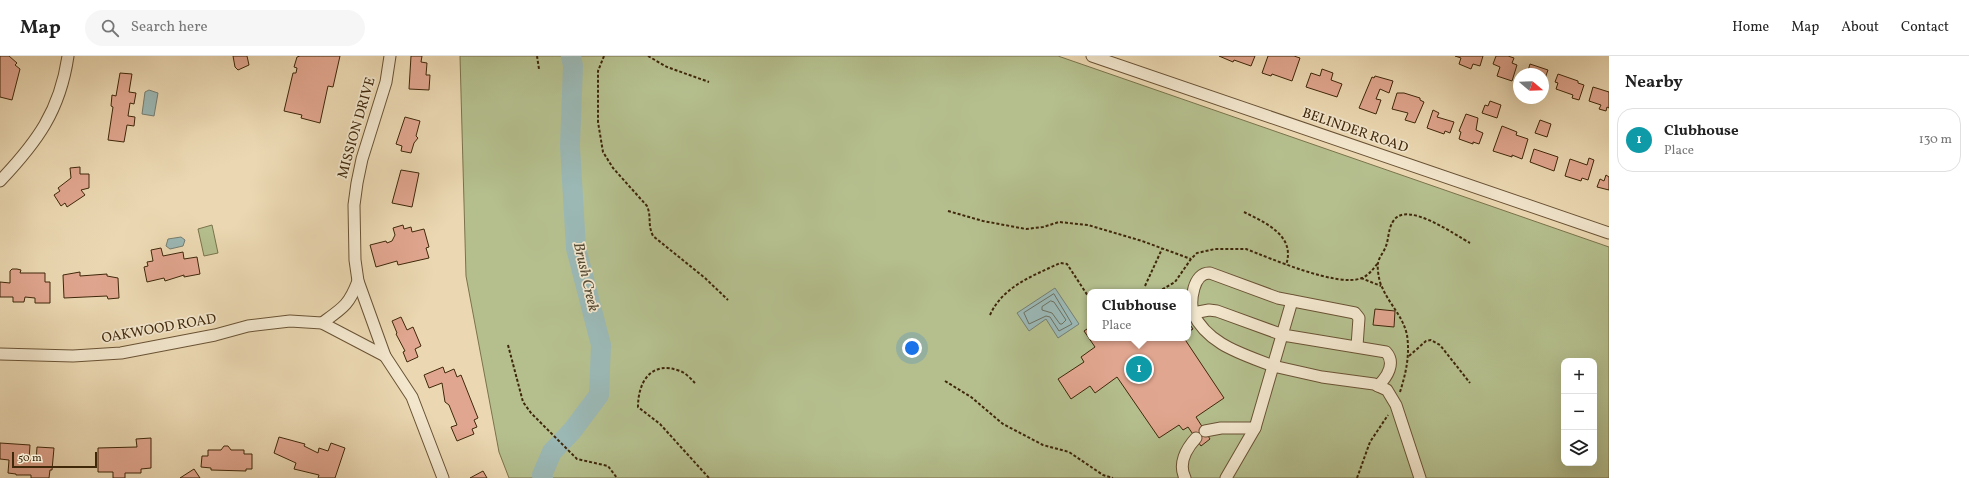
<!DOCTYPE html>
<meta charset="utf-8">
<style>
body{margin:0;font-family:Vollkorn,serif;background:#f6f6f6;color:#222}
.controls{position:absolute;right:12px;bottom:12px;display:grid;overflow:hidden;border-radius:8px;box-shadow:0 4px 16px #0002}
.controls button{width:36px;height:36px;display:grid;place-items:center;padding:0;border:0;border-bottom:1px solid #e0e0e0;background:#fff;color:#222;font:20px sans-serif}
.compass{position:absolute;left:1513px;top:12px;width:36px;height:36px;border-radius:50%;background:#fff;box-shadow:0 4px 16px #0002;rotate:109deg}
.scale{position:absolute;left:12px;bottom:10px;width:85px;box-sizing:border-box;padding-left:4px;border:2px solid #3f270a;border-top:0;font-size:11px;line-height:14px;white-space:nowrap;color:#3f270a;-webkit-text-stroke:3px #f2e6cd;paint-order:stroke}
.you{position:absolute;left:912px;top:292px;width:14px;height:14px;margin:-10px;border:3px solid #fff;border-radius:50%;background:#1a73e8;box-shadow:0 0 0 6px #1a73e833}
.badge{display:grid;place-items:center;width:26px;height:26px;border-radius:50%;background:#0f766e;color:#fff;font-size:13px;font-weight:700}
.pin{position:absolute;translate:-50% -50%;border:2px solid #fff;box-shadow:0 1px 4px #0006}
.popup{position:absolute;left:1087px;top:233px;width:104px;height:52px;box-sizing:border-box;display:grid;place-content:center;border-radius:8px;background:#fff;filter:drop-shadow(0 1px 3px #0005);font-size:13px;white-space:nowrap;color:#767676}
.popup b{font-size:15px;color:#222}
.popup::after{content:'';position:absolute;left:50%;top:100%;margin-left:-8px;border:8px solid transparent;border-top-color:#fff}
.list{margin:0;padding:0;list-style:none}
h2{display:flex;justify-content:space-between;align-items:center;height:52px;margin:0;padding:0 16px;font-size:17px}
h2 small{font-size:13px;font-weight:400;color:#767676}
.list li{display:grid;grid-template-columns:26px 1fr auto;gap:12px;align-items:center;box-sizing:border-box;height:64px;margin:0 8px 8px;padding:0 8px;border:1px solid #e0e0e0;border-radius:16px}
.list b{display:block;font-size:15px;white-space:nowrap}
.list p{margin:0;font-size:13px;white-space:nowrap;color:#767676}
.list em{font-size:13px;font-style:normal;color:#767676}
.icon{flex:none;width:22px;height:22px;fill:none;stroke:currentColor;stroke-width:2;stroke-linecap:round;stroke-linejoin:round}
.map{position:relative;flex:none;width:1609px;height:422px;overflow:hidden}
header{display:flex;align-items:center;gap:24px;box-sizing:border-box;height:56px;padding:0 20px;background:#fff;border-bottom:1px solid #e0e0e0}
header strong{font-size:19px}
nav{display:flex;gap:22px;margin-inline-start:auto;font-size:14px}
.search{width:280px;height:36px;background:#f6f6f6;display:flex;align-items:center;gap:10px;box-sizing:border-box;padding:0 14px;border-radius:22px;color:#767676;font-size:15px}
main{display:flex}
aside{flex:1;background:#fff}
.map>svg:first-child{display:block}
.green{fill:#b5bf8e;stroke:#7a734c;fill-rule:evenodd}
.water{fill:#9bb8b5;stroke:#767e71}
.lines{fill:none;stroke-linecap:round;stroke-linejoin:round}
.shore{stroke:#6d7060;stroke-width:1}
.river{stroke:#9bb8b5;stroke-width:20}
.building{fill:#e1a68f;stroke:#3f270a}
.minor-casing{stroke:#6a5334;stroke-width:13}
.path{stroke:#3f270a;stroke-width:2;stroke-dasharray:3 2;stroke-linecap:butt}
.minor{stroke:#f2e6cd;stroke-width:11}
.labels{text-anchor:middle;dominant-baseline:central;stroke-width:3.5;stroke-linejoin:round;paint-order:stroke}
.street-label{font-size:14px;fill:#3f270a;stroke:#f2e6cd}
.water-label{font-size:15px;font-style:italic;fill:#564b35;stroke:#f2e6cd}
</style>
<header>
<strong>Map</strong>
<div class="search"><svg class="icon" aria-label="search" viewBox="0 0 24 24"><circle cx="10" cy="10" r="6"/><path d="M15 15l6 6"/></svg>Search here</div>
<nav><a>Home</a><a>Map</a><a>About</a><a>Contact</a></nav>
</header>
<main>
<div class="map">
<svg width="1609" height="422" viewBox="0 0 1609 422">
<rect width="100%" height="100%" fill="#ebd8b2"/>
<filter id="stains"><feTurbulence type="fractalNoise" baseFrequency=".005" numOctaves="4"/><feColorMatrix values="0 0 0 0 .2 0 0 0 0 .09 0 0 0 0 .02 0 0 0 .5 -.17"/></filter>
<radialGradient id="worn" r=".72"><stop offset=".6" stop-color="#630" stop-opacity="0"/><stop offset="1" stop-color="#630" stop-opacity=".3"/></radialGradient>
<g class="green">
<path d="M460 0H1058L1609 191V422H509L499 396 466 220ZM1090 236H1188V282H1090ZM1564 305H1594V407H1564Z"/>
<polygon points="212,169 218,197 204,200 198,173"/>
</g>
<g class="water">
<polygon points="149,34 158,37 154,60 142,58 145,36"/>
<polygon points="181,181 185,184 183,190 170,193 166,190 168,183"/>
<polygon points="1055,232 1079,268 1058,282 1046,263 1029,275 1017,257"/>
</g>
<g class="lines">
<g class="shore">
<polygon points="1054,238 1072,268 1059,275 1050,261 1046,260 1029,268 1024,257"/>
<polygon points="1051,245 1054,246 1066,264 1062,268 1060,268 1052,257 1042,254 1042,251"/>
</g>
<polyline class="river" points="543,422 542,419 552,396 572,375 599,339 601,289 576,192 570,90 573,10 571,0"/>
</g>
<g class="building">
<polygon points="0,0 9,0 17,7 15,9 20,13 12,44 0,41"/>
<polygon points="233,0 247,0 249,9 238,14 235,11"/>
<polygon points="300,0 340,0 333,31 328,30 320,67 301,62 302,59 284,55 293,17 296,17 297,12 294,11 297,1"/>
<polygon points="411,0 422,0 421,6 427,7 426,19 430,19 429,34 409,33"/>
<polygon points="1219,0 1255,0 1251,10 1234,4 1233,6"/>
<polygon points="1268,0 1294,0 1300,2 1292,25 1272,18 1271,20 1262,17"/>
<polygon points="1455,0 1483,0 1480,10 1473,8 1471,13 1459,8 1461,2"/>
<polygon points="1496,0 1508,0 1514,2 1512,7 1517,9 1512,25 1497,20 1500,11 1493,8"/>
<polygon points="1530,8 1548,14 1543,28 1543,18 1527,18"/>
<polygon points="1322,13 1333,17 1331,24 1342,28 1337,41 1306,31 1311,17 1320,20"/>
<polygon points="120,17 132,18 129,36 136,37 134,48 130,47 128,60 135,61 134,70 127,69 124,86 108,84 113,51 111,50 112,39 116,40"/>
<polygon points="1558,18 1578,25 1578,27 1584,29 1579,44 1572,42 1573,39 1556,33 1558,27 1555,26"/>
<polygon points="1375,20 1393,25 1389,37 1380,33 1376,43 1381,44 1376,58 1359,52 1372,21 1374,22"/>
<polygon points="1593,31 1609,36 1609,52 1607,51 1606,55 1599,53 1601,49 1589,45"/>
<polygon points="1397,37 1404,37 1420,42 1420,44 1424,46 1415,67 1405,64 1408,57 1392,53"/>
<polygon points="1490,45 1501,49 1497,62 1482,57 1485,49 1488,50"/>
<polygon points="1433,54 1439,57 1437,61 1454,66 1450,77 1445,75 1444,78 1427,72"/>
<polygon points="1466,58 1478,62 1476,74 1483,77 1479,88 1473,86 1473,88 1459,83 1461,76 1459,75"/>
<polygon points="405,61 420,65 416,80 418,82 414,87 411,97 401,95 402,90 396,88"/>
<polygon points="1540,64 1551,68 1547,81 1535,77"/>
<polygon points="1502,70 1517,76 1516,79 1528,83 1522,103 1512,99 1512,101 1493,95"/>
<polygon points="1534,93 1558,101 1554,115 1530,106"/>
<polygon points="1589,102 1594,104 1588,124 1582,122 1581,125 1565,120 1570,103 1587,109"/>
<polygon points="80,111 80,118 89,118 89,132 81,134 85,139 67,151 65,147 61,150 54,139 60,135 58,132 71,122 70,112"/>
<polygon points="401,114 419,117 412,151 392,147"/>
<polygon points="1606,119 1609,121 1609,134 1597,131 1600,123 1604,125"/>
<polygon points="403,169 404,173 411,171 412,176 424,173 429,191 426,192 429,202 398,209 397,205 376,211 370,189 386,185 387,187 392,185 395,179 393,172"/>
<polygon points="161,192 163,200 183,196 184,203 197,201 200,218 184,221 184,219 165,225 164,222 147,226 144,211 148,210 147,206 153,205 151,194"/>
<polygon points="12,213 17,213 21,214 20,217 45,217 45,226 50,226 50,247 35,247 35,242 25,241 24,246 13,246 13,241 0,241 0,226 10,227 10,215"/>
<polygon points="80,216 80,220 107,218 107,220 118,222 119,242 108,243 107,240 64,242 63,219"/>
<polygon points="1375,253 1395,255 1394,271 1373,269"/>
<polygon points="401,261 407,274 413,271 421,290 415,293 418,301 407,306 403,296 405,295 396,278 397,277 392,265"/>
<polygon points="1188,266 1193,273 1188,276"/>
<polygon points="1090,271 1090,282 1184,282 1224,342 1196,361 1210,383 1201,390 1188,371 1183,374 1179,369 1159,382 1117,321 1095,337 1090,330 1071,343 1058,323 1084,306 1081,301 1095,291 1084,275"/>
<polygon points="443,311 445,317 454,313 457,321 461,319 478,362 474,364 477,371 472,373 474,378 457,385 451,371 457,369 449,349 445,346 442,327 429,332 424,319"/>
<polygon points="279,381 305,388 304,390 318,397 319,392 328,395 331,387 345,392 335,422 318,422 319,419 294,413 296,407 274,397"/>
<polygon points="151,382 151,412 141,413 141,417 125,417 125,422 113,422 113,416 98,416 98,392 137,391 136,383"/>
<polygon points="0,387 30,389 29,404 36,405 37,391 54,392 52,414 50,414 49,422 31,422 31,419 16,419 16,418 8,417 9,404 0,403"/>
<polygon points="224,390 228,390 231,394 244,394 244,398 252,398 252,413 246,413 246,415 211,414 211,412 201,411 202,400 208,400 208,394 221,394"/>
<polygon points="194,413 200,422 180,422"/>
<polygon points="483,415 487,422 470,422"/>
</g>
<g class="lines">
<g class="minor-casing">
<g id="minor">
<polyline points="390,0 386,26 362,103 357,127 354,149 355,204 358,225 385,300 412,341 443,422"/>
<polyline points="1092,0 1609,177"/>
<path d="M0 125C37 86 60 55 68 0"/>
<path d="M1292 245 1273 310C1243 298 1208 289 1193 257L1209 254 1217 255 1283 279 1386 296C1396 307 1387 321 1378 330"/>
<path d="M1193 257C1190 245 1193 216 1210 217L1278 242 1355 257 1359 262 1357 290"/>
<path d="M322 267C343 252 349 249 358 225"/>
<polyline points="0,298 73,300 121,297 215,279 248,270 290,265 322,267 385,300"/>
<polyline points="1205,375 1221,372 1255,372"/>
<path d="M1185 422C1178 408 1186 393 1196 382"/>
<polyline points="1226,422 1255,372 1273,310 1322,321 1374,328 1387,334 1396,349 1420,422"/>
</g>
</g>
<g class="path">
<polyline points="537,0 539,13"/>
<path d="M604 0 598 15V66L603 96 613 112 647 150C652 162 647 167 653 180L705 222 728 244"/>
<polyline points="648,0 667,11 709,26"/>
<polyline points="948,155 983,165 1026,173 1043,171 1059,166 1088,169 1142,185 1191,203"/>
<path d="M1244 156C1266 167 1296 180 1286 209"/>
<polyline points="1361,222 1381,230"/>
<polyline points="1145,230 1162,193"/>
<path d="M1158 236 1175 226 1191 203 1197 197 1215 193H1246C1270 202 1338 232 1362 222 1369 219 1373 213 1378 207"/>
<path d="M990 259C1003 230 1033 220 1060 207L1067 208 1090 243"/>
<polyline points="508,289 523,346 531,357 577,403 608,410 617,422"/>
<polyline points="1409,300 1426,285 1431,284 1440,289 1470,327"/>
<polyline points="945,325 971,341 1003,368 1043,389 1069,396 1103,419 1113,422"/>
<path d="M695 327C691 323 686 317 680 315 652 304 638 325 638 351L660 368 709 422"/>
<path d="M1400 336C1406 317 1410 299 1407 279 1403 260 1389 248 1382 231 1379 226 1377 212 1378 207 1379 201 1384 196 1386 190 1389 182 1388 172 1394 164 1408 145 1455 179 1470 187"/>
<polyline points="1357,422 1370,386 1388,359"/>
</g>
<use href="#minor" class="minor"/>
</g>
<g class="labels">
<g class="street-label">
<text transform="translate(357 72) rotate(-74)">MISSION DRIVE</text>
<text transform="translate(1355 75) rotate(19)">BELINDER ROAD</text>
<text transform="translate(159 273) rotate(-10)">OAKWOOD ROAD</text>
</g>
<g class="water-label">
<text transform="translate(585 221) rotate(77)">Brush Creek</text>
</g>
</g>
<rect width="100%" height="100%" filter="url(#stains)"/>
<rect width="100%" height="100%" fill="url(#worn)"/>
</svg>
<div class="controls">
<button>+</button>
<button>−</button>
<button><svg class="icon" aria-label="layers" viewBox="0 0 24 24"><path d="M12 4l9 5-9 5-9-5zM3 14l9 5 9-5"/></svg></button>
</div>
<svg class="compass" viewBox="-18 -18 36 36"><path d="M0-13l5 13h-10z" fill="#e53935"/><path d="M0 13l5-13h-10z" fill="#767676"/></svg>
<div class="scale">50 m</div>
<div class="you"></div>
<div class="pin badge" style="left:1139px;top:313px;background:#0f9aa8">1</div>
<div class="popup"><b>Clubhouse</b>Place</div>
</div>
<aside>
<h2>Nearby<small></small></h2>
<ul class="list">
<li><span class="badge" style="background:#0f9aa8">1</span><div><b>Clubhouse</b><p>Place</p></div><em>130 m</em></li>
</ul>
</aside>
</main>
